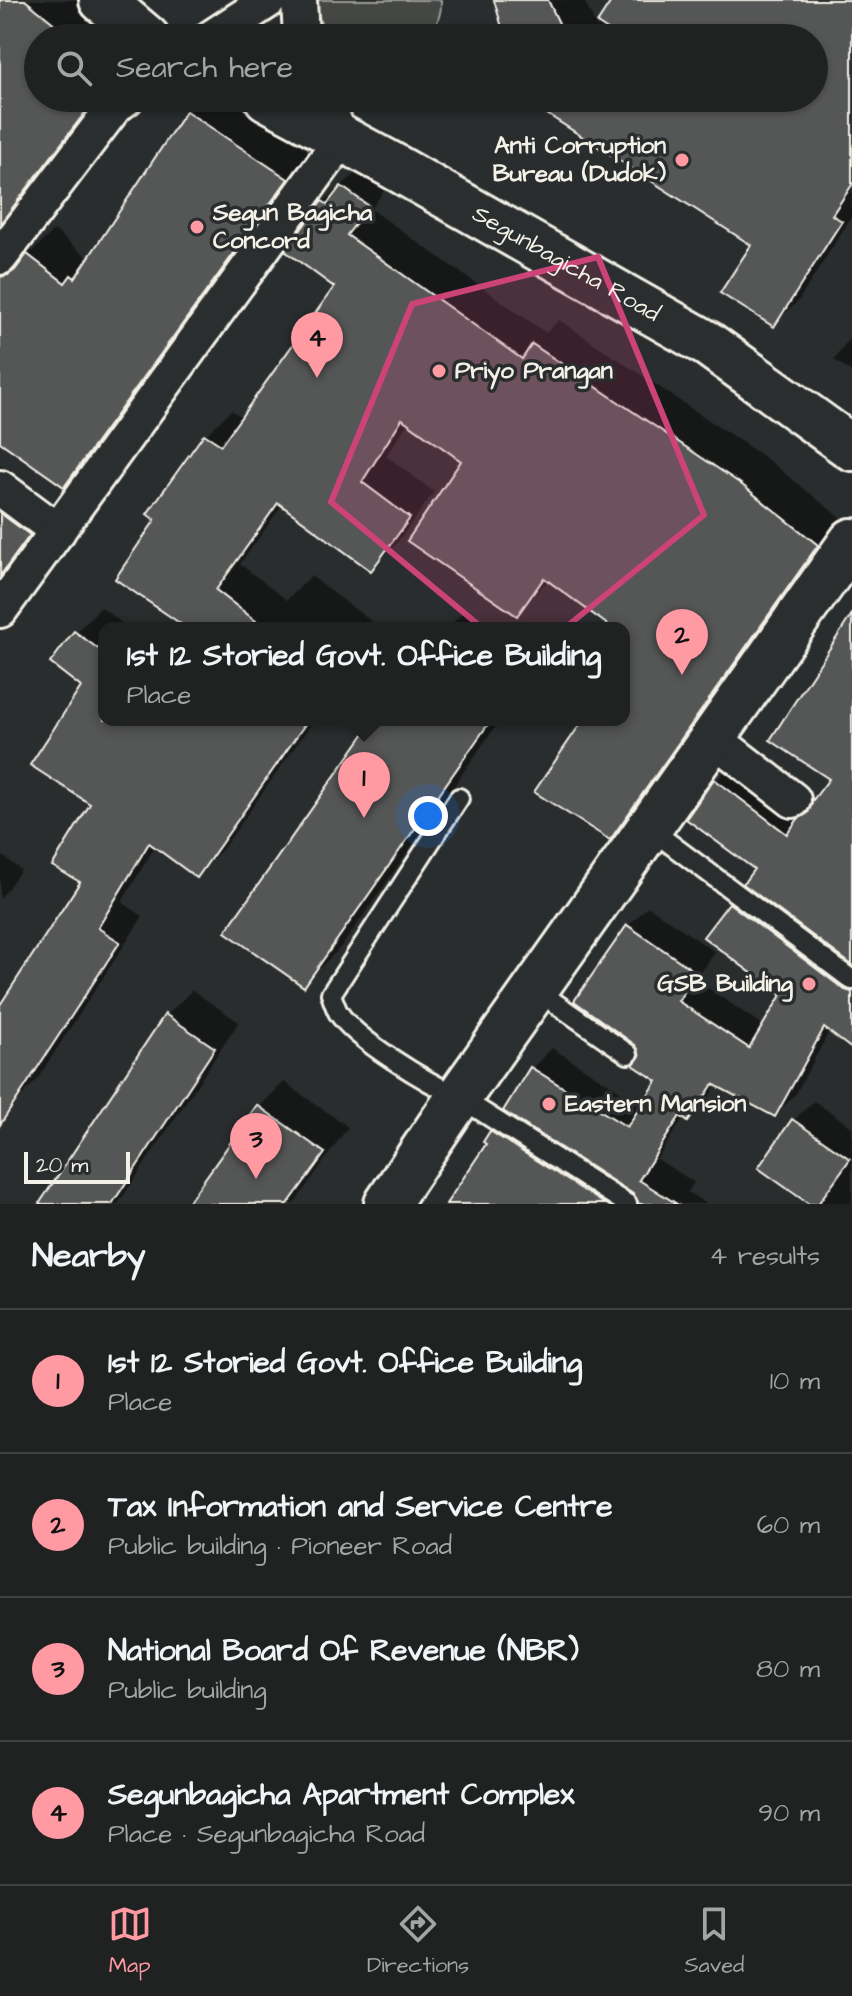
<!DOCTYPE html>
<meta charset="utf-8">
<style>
body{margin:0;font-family:"Architects Daughter",sans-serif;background:#2d2f2f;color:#f1f3f6}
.scale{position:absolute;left:24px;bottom:20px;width:106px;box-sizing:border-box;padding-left:8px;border:4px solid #f4f1e8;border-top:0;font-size:22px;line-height:28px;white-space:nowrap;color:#f4f1e8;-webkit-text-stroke:6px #2a2d2e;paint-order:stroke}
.you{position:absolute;left:428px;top:816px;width:28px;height:28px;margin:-20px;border:6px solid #fff;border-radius:50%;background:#1a73e8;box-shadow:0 0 0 12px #1a73e833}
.badge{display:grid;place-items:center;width:52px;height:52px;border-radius:50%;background:#ff9aa2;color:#111;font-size:26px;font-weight:700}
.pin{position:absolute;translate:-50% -66px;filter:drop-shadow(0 2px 4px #0008)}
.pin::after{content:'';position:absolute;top:42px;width:28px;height:24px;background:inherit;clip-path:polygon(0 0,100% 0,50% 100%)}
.popup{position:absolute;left:98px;top:622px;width:532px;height:104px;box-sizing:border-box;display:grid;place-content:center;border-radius:16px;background:#202222;filter:drop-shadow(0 2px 6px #0005);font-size:26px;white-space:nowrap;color:#a2a4a5}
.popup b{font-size:30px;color:#f1f3f6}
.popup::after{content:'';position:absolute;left:50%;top:100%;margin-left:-16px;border:16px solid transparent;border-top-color:#202222}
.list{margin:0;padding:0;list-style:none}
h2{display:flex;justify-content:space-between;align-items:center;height:104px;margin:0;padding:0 32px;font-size:34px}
h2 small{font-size:26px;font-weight:400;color:#a2a4a5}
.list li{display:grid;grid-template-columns:52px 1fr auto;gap:24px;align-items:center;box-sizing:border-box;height:144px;padding:0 32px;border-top:2px solid #3d3f40}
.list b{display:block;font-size:30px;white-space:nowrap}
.list p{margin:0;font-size:26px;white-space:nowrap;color:#a2a4a5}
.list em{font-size:26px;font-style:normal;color:#a2a4a5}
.icon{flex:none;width:44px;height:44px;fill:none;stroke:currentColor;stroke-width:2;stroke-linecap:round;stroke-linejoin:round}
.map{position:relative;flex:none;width:852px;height:1204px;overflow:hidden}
.search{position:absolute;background:#202222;box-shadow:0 2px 6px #0004;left:24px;right:24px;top:24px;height:88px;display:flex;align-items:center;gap:20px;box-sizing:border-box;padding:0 28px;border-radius:44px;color:#a2a4a5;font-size:30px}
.sheet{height:680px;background:#202222}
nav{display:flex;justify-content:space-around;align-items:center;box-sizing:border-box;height:112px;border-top:2px solid #3d3f40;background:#202222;font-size:22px;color:#a2a4a5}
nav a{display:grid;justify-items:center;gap:4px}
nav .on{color:#ff9aa2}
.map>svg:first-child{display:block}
.green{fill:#444645;stroke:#9c9c96;stroke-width:2}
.shadow{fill:#0007}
.building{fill:#555756;stroke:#f4f1e8;stroke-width:2}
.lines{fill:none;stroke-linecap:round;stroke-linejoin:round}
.lane-casing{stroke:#f4f1e8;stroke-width:24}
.street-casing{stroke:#f4f1e8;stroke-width:40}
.secondary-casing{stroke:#f4f1e8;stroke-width:50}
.lane{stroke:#2a2d2e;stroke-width:18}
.street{stroke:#2a2d2e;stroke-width:34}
.secondary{stroke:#2a2d2e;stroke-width:44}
.marked{fill:#cc4377;fill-opacity:0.2;stroke:#cc4377;stroke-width:6;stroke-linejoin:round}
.poi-dot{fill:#ff9aa2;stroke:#2a2d2e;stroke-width:3}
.labels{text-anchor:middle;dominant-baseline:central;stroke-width:7;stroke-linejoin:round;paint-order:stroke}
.poi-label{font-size:24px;font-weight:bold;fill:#f4f1e8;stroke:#2a2d2e;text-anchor:start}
.street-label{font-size:24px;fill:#f4f1e8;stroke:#2a2d2e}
</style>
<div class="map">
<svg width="852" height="1204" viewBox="0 0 852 1204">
<rect width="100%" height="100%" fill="#2a2d2e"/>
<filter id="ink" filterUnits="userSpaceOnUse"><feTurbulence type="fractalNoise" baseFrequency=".0125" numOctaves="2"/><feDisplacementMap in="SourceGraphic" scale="16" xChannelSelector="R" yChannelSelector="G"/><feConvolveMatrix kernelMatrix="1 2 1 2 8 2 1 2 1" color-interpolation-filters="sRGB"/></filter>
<g filter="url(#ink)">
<path class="green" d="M317 0H441C442 14 436 26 429 38H329C321 27 317 14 317 0Z"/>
<g class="shadow">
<polygon points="0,0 82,0 129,38 38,38 38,98 100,98 25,252 33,251 54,230 90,259 187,112 201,98 229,98 312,153 89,460 64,485 0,440"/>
<polygon points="496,0 584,0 597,28 614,0 852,0 852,216 799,300 774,325 754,244 526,98 814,98 814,38 500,38 503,23"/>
<polygon points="368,162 392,180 371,209 546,333 559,320 767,459 842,519 635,812 610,837 585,720 624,720 624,628 616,628 549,579 517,613 464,460 409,421 386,456 434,492 396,544 371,569 283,504 240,564 287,600 311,576 380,628 202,628 158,519 150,514 206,435 231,410 243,418 337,287 323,202"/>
<polygon points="852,334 852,372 834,360"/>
<polygon points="0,464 11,481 52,510 0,612"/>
<polygon points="101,607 128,628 104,628 104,720 314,720 222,850 197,875 156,845 122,902 143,916 36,1081 11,1106 0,1099 0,1008 83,882 93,803 84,687 53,662 76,632"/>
<polygon points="463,612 486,628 448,628"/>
<polygon points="852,618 852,1032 830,1030 795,1095 775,1115 717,1084 708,1099 688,1119 684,1117 657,1159 694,1182 688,1192 707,1204 447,1204 489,1144 492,1132 511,1113 506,1110 532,1068 552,1048 644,1106 660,1081 642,1056 637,1043 577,1001 628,926 648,906 715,952 696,980 764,1026 783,995 730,904 749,885 757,869 716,781 735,761 806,814 812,808 831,778"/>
<polygon points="376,720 500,720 342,946 303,985"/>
<polygon points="0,854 21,870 0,899"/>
<polygon points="192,990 239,1022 118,1204 42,1204 167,1015"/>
<polygon points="284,1082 348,1127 294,1204 189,1204 259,1107"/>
<polygon points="814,1101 852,1127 852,1204 812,1204 794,1120"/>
</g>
<g class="building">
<polygon points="0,0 25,0 72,38 38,38 38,98 96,98 0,224"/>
<polygon points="494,0 548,0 566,38 498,38 501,24"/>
<polygon points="612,0 852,0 852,185 832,215 842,221 774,327 720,293 751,245 522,98 814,98 814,38 620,38 597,23"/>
<polygon points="186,111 288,179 64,487 0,442 0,277 8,275 15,270 27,254 65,283 71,275 75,278"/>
<polygon points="341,186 369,206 347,235 522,359 532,344 741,484 818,545 610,840 534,792 583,720 624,720 624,628 612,628 544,578 517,616 407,541 461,461 402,419 362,482 410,518 371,571 278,503 216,590 265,628 187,628 115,579 155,520 147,514 204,434 221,445 334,287 285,251 322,201 327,204"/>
<polygon points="0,513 30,535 0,576"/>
<polygon points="852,614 852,965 743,884 754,869 686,819 714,779 787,834 798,819 808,813 813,800 829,779 770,740"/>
<polygon points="74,631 104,653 104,720 308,720 197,878 149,843 98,928 120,942 0,1125 0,1005 80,882 52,866 90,804 30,765 81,687 50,663"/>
<polygon points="374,720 491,720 304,987 225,932"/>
<polygon points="729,903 845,990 852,992 852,1049 824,1028 775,1117 713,1084 688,1122 680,1116 639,1180 677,1204 639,1204 633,1194 503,1111 530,1067 627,1127 657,1081 633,1065 640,1056 635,1045 574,1001 627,925 697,973 678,1001 749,1048 781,995 703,937"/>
<polygon points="165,1014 215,1048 112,1204 39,1204"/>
<polygon points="257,1105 325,1153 288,1204 187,1204"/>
<polygon points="792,1119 850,1159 818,1204 809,1204 758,1168"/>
<polygon points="490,1131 605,1204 446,1204 486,1144 483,1142"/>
</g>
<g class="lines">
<g class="lane-casing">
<g id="lane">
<path d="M459 798 331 994C333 1000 335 1006 338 1012 355 1040 428 1083 459 1097L627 1204"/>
<polyline points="649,828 852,980"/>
<polyline points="535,989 628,1054"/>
</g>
</g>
<g class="street-casing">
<g id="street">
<polyline points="299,0 301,38"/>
<polyline points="211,38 269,0"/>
<polyline points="0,257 115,106 126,98"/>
<polyline points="0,488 58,531"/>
<polyline points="0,610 342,139 323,98"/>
<polyline points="713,738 793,800"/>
</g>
</g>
<g class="secondary-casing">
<g id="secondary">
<polyline points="102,0 147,38"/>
<path id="s1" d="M267 98 386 162 708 344 852 448"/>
<polyline points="387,1204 459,1097 852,541"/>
</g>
</g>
<use href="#lane" class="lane"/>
<use href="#street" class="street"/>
<use href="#secondary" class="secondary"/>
</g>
</g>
<path class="marked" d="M598 257 704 515 523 662 331 502 412 304Z"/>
<g class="poi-dot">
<circle cx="682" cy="160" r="8"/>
<circle cx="197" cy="227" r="8"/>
<circle cx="439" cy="371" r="8"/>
<circle cx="809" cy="984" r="8"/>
<circle cx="549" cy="1104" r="8"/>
</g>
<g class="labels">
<g class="poi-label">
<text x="666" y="146" text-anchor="end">Anti Corruption<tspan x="666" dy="28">Bureau (Dudok)</tspan></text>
<text x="213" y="213">Segun Bagicha<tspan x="213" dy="28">Concord</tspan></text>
<text x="455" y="371">Priyo Prangan</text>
<text x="793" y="984" text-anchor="end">GSB Building</text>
<text x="565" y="1104">Eastern Mansion</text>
</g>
<g class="street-label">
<text stroke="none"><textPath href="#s1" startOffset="342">Segunbagicha Road</textPath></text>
</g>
</g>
</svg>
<div class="scale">20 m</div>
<div class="you"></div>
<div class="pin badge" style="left:364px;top:818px">1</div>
<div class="popup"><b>1st 12 Storied Govt. Office Building</b>Place</div>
<div class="pin badge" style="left:682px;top:675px">2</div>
<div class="pin badge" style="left:256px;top:1179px">3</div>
<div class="pin badge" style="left:317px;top:378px">4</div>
<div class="search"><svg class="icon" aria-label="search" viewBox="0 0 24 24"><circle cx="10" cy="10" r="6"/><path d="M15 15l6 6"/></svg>Search here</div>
</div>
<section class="sheet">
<h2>Nearby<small>4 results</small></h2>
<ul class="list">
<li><span class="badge">1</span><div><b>1st 12 Storied Govt. Office Building</b><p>Place</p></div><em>10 m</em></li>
<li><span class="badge">2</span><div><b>Tax Information and Service Centre</b><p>Public building · Pioneer Road</p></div><em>60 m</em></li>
<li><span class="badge">3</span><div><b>National Board Of Revenue (NBR)</b><p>Public building</p></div><em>80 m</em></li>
<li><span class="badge">4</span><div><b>Segunbagicha Apartment Complex</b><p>Place · Segunbagicha Road</p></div><em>90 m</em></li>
</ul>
</section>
<nav>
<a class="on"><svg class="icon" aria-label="map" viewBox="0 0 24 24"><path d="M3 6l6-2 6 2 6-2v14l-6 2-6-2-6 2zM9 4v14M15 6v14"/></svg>Map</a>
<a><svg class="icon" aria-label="directions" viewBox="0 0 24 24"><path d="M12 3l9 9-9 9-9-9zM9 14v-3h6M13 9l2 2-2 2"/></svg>Directions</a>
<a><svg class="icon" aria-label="saved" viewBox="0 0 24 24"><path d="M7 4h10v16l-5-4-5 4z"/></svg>Saved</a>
</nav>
